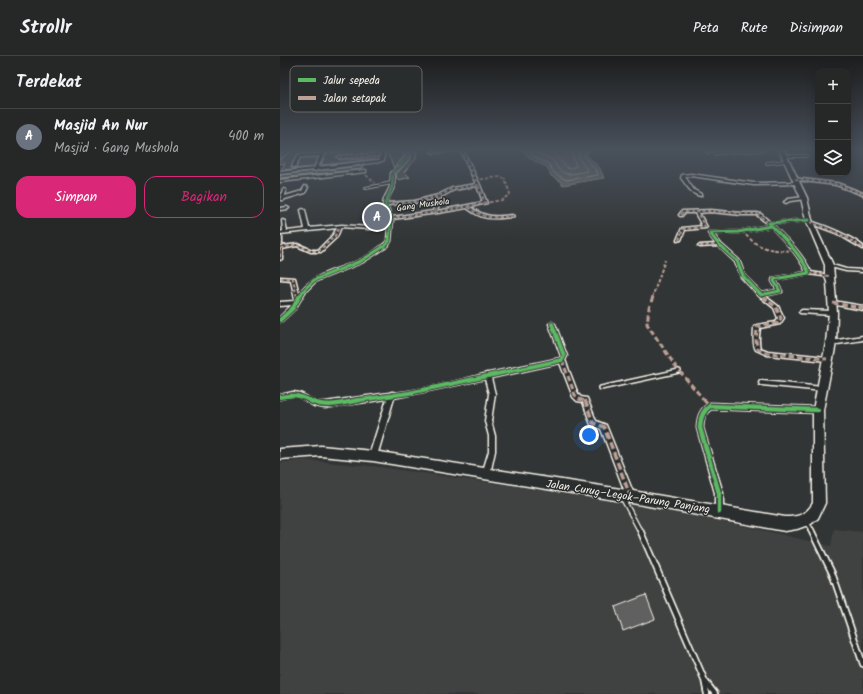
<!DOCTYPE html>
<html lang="id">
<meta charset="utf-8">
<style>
body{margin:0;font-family:Kalam,sans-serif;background:#2e3030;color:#f1f3f6}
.controls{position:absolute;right:12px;top:12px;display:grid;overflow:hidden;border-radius:8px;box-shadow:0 2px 10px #0003}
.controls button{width:36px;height:36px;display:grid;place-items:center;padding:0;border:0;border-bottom:1px solid #424445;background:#262828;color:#f1f3f6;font:20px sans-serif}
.you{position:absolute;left:309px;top:379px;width:14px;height:14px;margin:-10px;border:3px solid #fff;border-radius:50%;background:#1a73e8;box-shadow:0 0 0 6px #1a73e833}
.badge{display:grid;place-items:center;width:26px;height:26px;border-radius:50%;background:#db2777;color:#fff;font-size:13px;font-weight:700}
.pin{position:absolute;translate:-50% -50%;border:2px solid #fff;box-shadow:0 1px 4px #0006}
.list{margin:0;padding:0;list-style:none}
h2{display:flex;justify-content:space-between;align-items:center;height:52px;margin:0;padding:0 16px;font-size:17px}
h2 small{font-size:13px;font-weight:400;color:#a4a6a8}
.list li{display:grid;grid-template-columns:26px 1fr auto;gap:12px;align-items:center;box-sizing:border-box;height:56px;padding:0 16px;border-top:1px solid #424445}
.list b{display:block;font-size:15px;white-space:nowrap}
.list p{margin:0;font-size:13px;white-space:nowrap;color:#a4a6a8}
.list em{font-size:13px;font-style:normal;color:#a4a6a8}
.actions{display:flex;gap:8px;padding:12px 16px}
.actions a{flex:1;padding:9px 0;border:1px solid #db2777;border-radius:12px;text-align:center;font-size:14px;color:#db2777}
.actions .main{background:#db2777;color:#fff}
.icon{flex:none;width:22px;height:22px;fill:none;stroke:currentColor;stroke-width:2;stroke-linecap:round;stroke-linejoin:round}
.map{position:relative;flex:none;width:583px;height:638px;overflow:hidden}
header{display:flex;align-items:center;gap:24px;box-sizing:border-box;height:56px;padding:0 20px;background:#262828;border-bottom:1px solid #424445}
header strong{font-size:19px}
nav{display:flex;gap:22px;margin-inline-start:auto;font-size:14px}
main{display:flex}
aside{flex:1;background:#262828}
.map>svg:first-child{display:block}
.built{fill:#404242}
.water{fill:#727370;stroke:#a6a5a0}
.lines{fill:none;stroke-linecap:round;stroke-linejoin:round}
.shore{stroke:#c0bfb8;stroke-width:1}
.building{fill:#5f605f;stroke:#f4f1e8}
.lane-far3-casing{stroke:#f4f1e8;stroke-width:4}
.lane-far2-casing{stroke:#f4f1e8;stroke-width:6}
.lane-far1-casing{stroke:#f4f1e8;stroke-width:6}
.lane-casing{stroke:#f4f1e8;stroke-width:8}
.street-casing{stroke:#f4f1e8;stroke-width:3}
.primary-casing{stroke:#f4f1e8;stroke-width:3}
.lane-far3{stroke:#2a2d2e;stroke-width:2}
.lane-far2{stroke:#2a2d2e;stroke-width:3}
.lane-far1{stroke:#2a2d2e;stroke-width:3.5}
.lane{stroke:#2a2d2e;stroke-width:4.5}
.street{fill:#2a2d2e;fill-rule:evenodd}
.primary{fill:#2a2d2e;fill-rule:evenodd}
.quiet-far2{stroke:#bda197;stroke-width:2;stroke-dasharray:3.5 2;stroke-linecap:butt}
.quiet-far1{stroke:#bda197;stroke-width:3;stroke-dasharray:5.5 3;stroke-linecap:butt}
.quiet{stroke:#bda197;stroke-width:3.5;stroke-dasharray:7 3.5;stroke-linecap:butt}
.cycleway-far3-casing{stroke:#2a2d2e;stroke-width:4}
.cycleway-far2-casing{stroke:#2a2d2e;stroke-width:5}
.cycleway-far1-casing{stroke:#2a2d2e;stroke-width:6}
.cycleway-casing{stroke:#2a2d2e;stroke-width:7}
.cycleway-far3{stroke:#5cba63;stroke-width:2.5}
.cycleway-far2{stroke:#5cba63;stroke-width:3}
.cycleway-far1{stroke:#5cba63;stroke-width:4}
.cycleway{stroke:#5cba63;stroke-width:4.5}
.labels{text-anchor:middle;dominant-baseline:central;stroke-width:3;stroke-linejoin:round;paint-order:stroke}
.far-street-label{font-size:9px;fill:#f4f1e8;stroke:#2a2d2e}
.street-label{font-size:11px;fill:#f4f1e8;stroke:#2a2d2e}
.key{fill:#2a2d2e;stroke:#676866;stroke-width:1}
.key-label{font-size:11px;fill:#f4f1e8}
</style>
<header>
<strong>Strollr</strong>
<nav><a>Peta</a><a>Rute</a><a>Disimpan</a></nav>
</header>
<main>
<aside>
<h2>Terdekat<small></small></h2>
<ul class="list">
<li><span class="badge" style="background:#6b7280">A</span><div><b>Masjid An Nur</b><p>Masjid · Gang Mushola</p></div><em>400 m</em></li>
</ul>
<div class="actions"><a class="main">Simpan</a><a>Bagikan</a></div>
</aside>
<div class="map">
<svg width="583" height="638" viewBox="0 0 583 638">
<rect width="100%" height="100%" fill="#323535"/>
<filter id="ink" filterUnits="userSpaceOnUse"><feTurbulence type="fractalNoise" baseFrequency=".025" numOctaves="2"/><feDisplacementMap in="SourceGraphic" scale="8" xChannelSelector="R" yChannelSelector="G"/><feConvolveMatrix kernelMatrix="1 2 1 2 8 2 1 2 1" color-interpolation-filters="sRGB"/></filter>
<g filter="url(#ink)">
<polygon class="built" points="24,404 99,411 339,445 455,468 551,490 554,473 583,476 583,638 0,638 0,407"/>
<path class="water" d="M242 94H310L307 99 320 112 324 122 283 129 280 125 271 120 267 111C257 107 249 103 242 94Z"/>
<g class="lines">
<g class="shore">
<polyline points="248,94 256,102 269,108 274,117 286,124 318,119 317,115 304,101 305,94"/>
<path d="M256 94 259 98 273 104C282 123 290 118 308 115L299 103V94"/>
<polyline points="266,94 274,99 289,113 296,110 293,102 293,94"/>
</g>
</g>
<g class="building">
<polygon points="14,94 41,94 40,97 18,98 11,111 16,112 21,102 38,102 33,111 1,114 5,107 0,108 0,103"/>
<polygon points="96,94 96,97 59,98 56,100 59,104 96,103 41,109 46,98 68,94"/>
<polygon points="106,94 121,94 124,100 114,112"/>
<polygon points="128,94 137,94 136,103 124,116 130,121 119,124 116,121 116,118 131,102 130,97"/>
<polygon points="83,110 81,113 0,122 0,119"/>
<polygon points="105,156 101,166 87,166 92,157"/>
<polygon points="366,539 375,563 343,575 335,551"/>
</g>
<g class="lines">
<g class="lane-far3-casing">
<g id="lane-far3">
<polyline points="425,94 431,98 450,96"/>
<polyline points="448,94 450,96 484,94"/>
<polyline points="503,100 526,100"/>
<polyline points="487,107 506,105"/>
<polyline points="86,132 112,127"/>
</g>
</g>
<g class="lane-far2-casing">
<polyline id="lane-far2" points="321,332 399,315"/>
</g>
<g class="lane-far1-casing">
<g id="lane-far1">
<polyline points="343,443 360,475"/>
<polyline points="527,467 532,475"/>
</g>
</g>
<g class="lane-casing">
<g id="lane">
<polyline points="360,474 424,623 427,638"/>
<polyline points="531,474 552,517 583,608"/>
<polyline points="425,625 435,638"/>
</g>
</g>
<g class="street-casing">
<g id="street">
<polygon points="7,94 11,94 0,102 0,100"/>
<polygon points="43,94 66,94 45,97 38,111 99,104 100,103 100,100 59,102 57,101 59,100 100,98 100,94 104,94 104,104 99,106 37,114 35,115 33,114 0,118 0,116 34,112 40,100 20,101 15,111 12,110 18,99 41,98"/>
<path d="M122 94H125L129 97 130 101 115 117 114 131 108 143 107 147 134 145 158 139 172 132 196 128 180 94H183L200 129 207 147 190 151C207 162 213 161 232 159L234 160 232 161C211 163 204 165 187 152L158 157 113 163 111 185 108 190 83 206 36 225 25 236 15 253 2 265 0 266V261L12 249 0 250V246L14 245 15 244 11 224 0 223V221L15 222 19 238C31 218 57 214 78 205 87 201 96 194 104 188L107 185 108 171 89 173 61 171 57 181 41 196H31L17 190 2 193V203L0 204V180L2 181V190L18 188 32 194H38L53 179 57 172 0 178V176L3 175 2 164 5 165 7 175 25 173 21 154 23 153 25 154 29 172 62 169 89 171 108 168 109 162 103 148 104 143 110 131 111 117 126 101V98ZM197 130 203 146 157 155 161 141 174 134ZM157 142 153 155 112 161 107 149 134 147Z"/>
<polygon points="160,94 177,94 153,97 151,96"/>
<polygon points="85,114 86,114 86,116 0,126 0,124"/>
<path d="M411 118 474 127 516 126 518 127 516 128 474 129 411 120 405 121 414 134 421 138V140C411 139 407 129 401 122L402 119Z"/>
<polygon points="514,122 557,127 583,137 583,139 556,129 515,124 513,123"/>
<polygon points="25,130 28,131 25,137 5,143 4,144 0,144 3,133 6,134 5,140 22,135"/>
<polygon points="524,141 526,142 525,143 510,145 506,147 504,146 508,143"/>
<polygon points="7,151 9,152 8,153 0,154 0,152"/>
<path d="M431 154 462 157H477L481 158 490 166 529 163 531 164 530 165C549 171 567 178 583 190V193L556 177 529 167 528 165 492 168C507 183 522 197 531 216L549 219 551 220 549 221 529 218 497 224 496 225 502 235V236L485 240 498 250 504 262 500 268 480 272C479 279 478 285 480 292L488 295 547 301 549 302 550 303 549 304 547 305 487 299 476 294C472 287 474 279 474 271L477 269 496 266 498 262 494 252 479 240 461 221 455 206 438 190 420 191 418 190 420 189 436 188 428 177 429 176 458 175 489 169 477 159H462L431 156 419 157 427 171 426 172 405 174 401 184 397 185V184L402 172 422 170 415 157H404L402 160H400L399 159 402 155ZM491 171C504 185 518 198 526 216L493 222 492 225 497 234 482 237 465 220 459 204 441 188 433 178 458 177Z"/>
<polygon points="547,208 549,208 566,213 583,214 583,216 566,215 547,210"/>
<polygon points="553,245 583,250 583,254 551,248 551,246"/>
<polygon points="522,254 553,255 556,257 553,259 520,257 519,256"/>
<path d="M272 266 275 268 287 300 285 304 298 338 301 341 307 342 316 365 326 369 355 441 354 444 351 445 348 444 321 373 311 369 303 346 297 345 293 341 280 307 211 322 215 338 211 365 215 380V395L210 418 209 420 206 421 203 420 202 418 209 395V380L205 365 209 338 205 323 129 339 114 342 97 400 95 402 93 403 91 402 89 400 107 343 45 352 34 350 19 341 13 340 0 343V339L13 336 20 337 37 346H45L109 337 112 336C121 339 190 322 204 318L207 317H209L280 302 281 300 269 268Z"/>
<polygon points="583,280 583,284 551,289 548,287 551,285"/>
<polygon points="480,325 482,325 543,331 545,331 546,333 545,335 543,335 482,329 480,329 479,327"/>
<path d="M430 347 538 351 540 352 541 354 540 356 538 357 431 353C424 358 423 364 423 372L443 437V456L442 459 439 460 436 459 435 456V437L417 372C417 361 420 352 430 347Z"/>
</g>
</g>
<g class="primary-casing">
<path id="primary" d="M499 94H504L527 142 532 164 553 209 557 257 556 287 543 354 545 447 538 462 531 468 517 473 505 475 341 445 93 405 41 400 0 403V393L41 390 93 395 341 433 505 461C518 461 526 459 533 447V354L546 287 549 257 547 226 545 220V209L526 164 521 142Z"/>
</g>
<use href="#lane-far3" class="lane-far3"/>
<use href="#lane-far2" class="lane-far2"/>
<use href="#lane-far1" class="lane-far1"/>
<use href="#lane" class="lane"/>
<use href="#street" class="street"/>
<use href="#primary" class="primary"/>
<g class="quiet-far2">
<polyline points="153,96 176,94"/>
<polyline points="59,101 102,99"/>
<polyline points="86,119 95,127"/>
<polyline points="515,123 557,128 583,138"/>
<polyline points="195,124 220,121 225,123 230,138 222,144 205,147"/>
<polyline points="105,148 134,146 159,140 173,133 198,129 181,94"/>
<path d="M188 151C205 163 212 162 232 160"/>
<polyline points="155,156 159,140"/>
<polyline points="401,159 403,156 431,155 477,158 489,167"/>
<polyline points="111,162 158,156 205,147 198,129"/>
<polyline points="530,166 564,180 583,192"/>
<path d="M462 175C480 195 490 194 516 195"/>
<polyline points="0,181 0,203"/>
<polyline points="399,184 403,173 425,171 417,156"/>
<polyline points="420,190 439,189"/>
<polyline points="1,192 18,189 31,195 39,195 55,180 59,171"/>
<polyline points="529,217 549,220"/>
<polyline points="0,222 13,223 17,242"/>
<polyline points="481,239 485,242"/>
<polyline points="372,242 385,204"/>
</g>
<g class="quiet-far1">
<polyline points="17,241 17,243"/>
<polyline points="373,241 369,252 367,268 396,311 425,345"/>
<polyline points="483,241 496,251 501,262 498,267 477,271 476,285 478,293 487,297 547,303"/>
<polyline points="553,247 583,252"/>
<polyline points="282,304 295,339 299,343 305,345"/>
</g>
<g class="quiet">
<polyline points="305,344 313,367 324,371 351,442"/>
<polyline points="424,344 430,350"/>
</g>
<g class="cycleway-far3-casing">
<polyline id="cycleway-far3" points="110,160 105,148 112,131 113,117 128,101 128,98 123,94"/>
</g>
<g class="cycleway-far2-casing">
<g id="cycleway-far2">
<path d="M491 170 458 176 430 177 439 189 457 205 463 220 481 239 500 235 494 225 495 223 529 217C520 197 504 183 489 167L529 164"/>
<polyline points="19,242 23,235 34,224 81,205 106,189 109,185 111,162 110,159"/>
</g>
</g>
<g class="cycleway-far1-casing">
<g id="cycleway-far1">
<polyline points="0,264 13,252 19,241"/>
<path d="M0 341C13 338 19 339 31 345"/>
<polyline points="73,345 129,337 282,304 284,300 272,268"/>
</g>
</g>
<g class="cycleway-casing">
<g id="cycleway">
<path d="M29 344C44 353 63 347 80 344"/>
<path d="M439 456V437L420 372C420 363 422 355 430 350L538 354"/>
</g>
</g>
<use href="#cycleway-far3" class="cycleway-far3"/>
<use href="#cycleway-far2" class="cycleway-far2"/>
<use href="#cycleway-far1" class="cycleway-far1"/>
<use href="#cycleway" class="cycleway"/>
</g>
</g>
<linearGradient id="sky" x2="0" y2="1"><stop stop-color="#1c1d1d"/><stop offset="0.51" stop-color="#49515c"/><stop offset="1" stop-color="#49515c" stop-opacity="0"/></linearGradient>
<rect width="583" height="184" fill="url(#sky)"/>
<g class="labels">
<g class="far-street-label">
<text transform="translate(143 149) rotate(-8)">Gang Mushola</text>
</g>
<g class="street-label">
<text transform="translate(348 441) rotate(9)">Jalan Curug–Legok–Parung Panjang</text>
</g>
</g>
<rect x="10" y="10" width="132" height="46" rx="6" class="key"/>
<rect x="18" y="22" width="18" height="4" fill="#5cba63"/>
<rect x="18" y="40" width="18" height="4" fill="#bda197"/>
<g class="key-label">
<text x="43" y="28">Jalur sepeda</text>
<text x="43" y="46">Jalan setapak</text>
</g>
</svg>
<div class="controls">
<button>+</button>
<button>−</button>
<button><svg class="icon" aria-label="layers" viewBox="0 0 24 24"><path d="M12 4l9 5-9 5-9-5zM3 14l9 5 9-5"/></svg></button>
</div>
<div class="you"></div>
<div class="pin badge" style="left:97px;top:161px;background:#6b7280">A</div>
</div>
</main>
